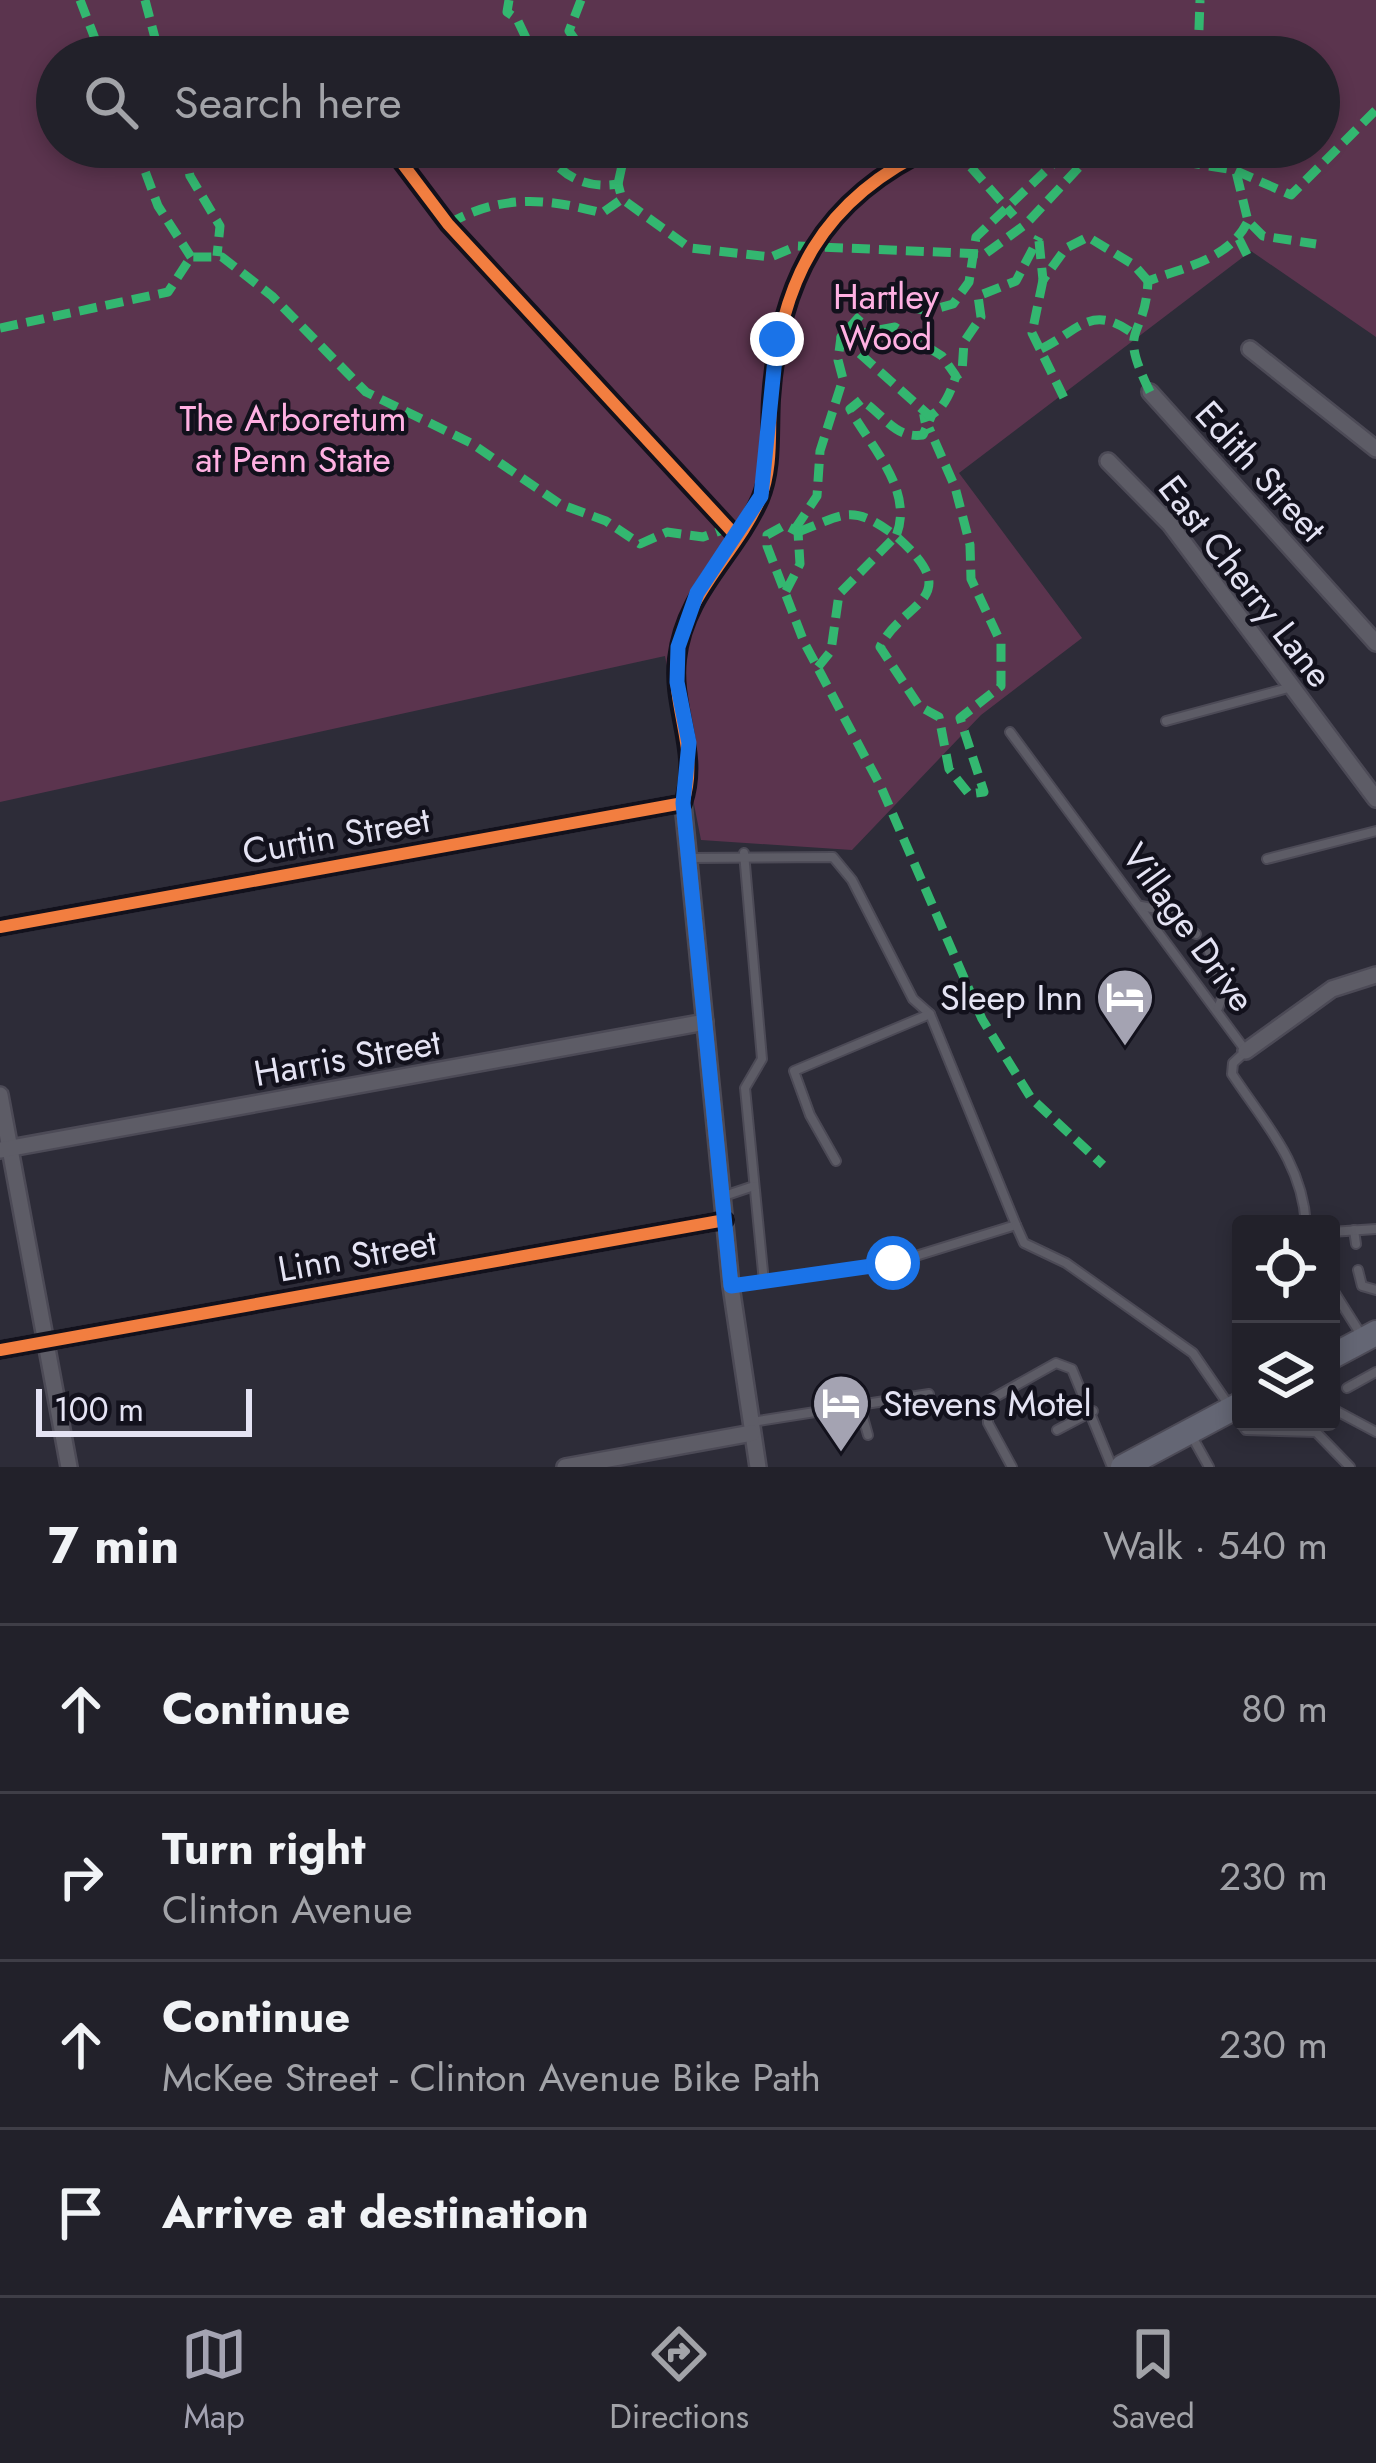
<!DOCTYPE html>
<meta charset="utf-8">
<style>
body{margin:0;font-family:Jost,sans-serif;background:#2a2932;color:#f1f3f6}
.controls{position:absolute;right:36px;bottom:36px;display:grid;overflow:hidden;border-radius:12px;box-shadow:0 6px 18px #0003}
.controls button{width:108px;height:108px;display:grid;place-items:center;padding:0;border:0;border-bottom:3px solid #3f3e47;background:#22212a;color:#f1f3f6;font:60px sans-serif}
.scale{position:absolute;left:36px;bottom:30px;width:216px;box-sizing:border-box;padding-left:12px;border:6px solid #e4e3f3;border-top:0;font-size:33px;line-height:42px;white-space:nowrap;color:#e4e3f3;-webkit-text-stroke:9px #12111c;paint-order:stroke}
.stop{position:absolute;width:36px;height:36px;margin:-27px;border:9px solid #1a73e8;border-radius:50%;background:#fff}
.stop.end{background:#1a73e8;border-color:#fff;box-shadow:0 3px 12px #0008}
.list{margin:0;padding:0;list-style:none}
h2{display:flex;justify-content:space-between;align-items:center;height:156px;margin:0;padding:0 48px;font-size:51px}
h2 small{font-size:39px;font-weight:400;color:#a2a3a8}
.list li{display:grid;grid-template-columns:78px 1fr auto;gap:36px;align-items:center;box-sizing:border-box;height:168px;padding:0 48px;border-top:3px solid #3f3e47}
.list b{display:block;font-size:45px;white-space:nowrap}
.list p{margin:0;font-size:39px;white-space:nowrap;color:#a2a3a8}
.list em{font-size:39px;font-style:normal;color:#a2a3a8}
.icon{flex:none;width:66px;height:66px;fill:none;stroke:currentColor;stroke-width:2;stroke-linecap:round;stroke-linejoin:round}
.map{position:relative;flex:none;width:1376px;height:1467px;overflow:hidden}
.search{position:absolute;background:#22212a;box-shadow:0 6px 18px #0003;left:36px;right:36px;top:36px;height:132px;display:flex;align-items:center;gap:30px;box-sizing:border-box;padding:0 42px;border-radius:66px;color:#a2a3a8;font-size:45px}
.sheet{height:828px;background:#22212a}
nav{display:flex;justify-content:space-around;align-items:center;box-sizing:border-box;height:168px;border-top:3px solid #3f3e47;background:#22212a;font-size:33px;color:#a2a3a8}
nav a{display:grid;justify-items:center;gap:6px}
nav .on{color:#a4a3b2}
.map>svg:first-child{display:block}
.green{fill:#5b344e;fill-rule:evenodd}
.lines{fill:none;stroke-linecap:round;stroke-linejoin:round}
.lane-casing{stroke:#4c4a56;stroke-width:12}
.street-casing{stroke:#4c4a56;stroke-width:20}
.primary-casing{stroke:#4c4a56;stroke-width:28}
.lane{stroke:#5d5c66;stroke-width:8}
.street{stroke:#5d5c66;stroke-width:15}
.primary{stroke:#646674;stroke-width:24}
.quiet{stroke:#33b770;stroke-width:9;stroke-dasharray:18 9;stroke-linecap:butt}
.cycleway-casing{stroke:#12111c;stroke-width:20}
.cycleway{stroke:#f27e40;stroke-width:12}
.route{stroke:#1a73e8;stroke-width:15}
.labels{text-anchor:middle;dominant-baseline:central;stroke-width:9;stroke-linejoin:round;paint-order:stroke}
.park-label{font-size:36px;fill:#ffb0e2;stroke:#12111c}
.street-label{font-size:36px;fill:#e4e3f3;stroke:#12111c}
.poi-label{font-size:36px;fill:#e4e3f3;stroke:#12111c;text-anchor:end}
</style>
<div class="map">
<svg width="1376" height="1467" viewBox="0 0 1376 1467">
<rect width="100%" height="100%" fill="#2d2c38"/>
<path class="green" d="M0 0H1376V337L1251 251 959 473 1082 638 981 715 852 850 701 840 665 656 0 802ZM57 57H1319V147H57Z"/>
<g class="lines">
<g class="lane-casing">
<g id="lane">
<polyline points="1166,721 1292,687"/>
<path d="M1010 732 1246 1051 1233 1063 1232 1074C1265 1124 1302 1162 1306 1224"/>
<polyline points="744,853 762,1059 745,1088 764,1282"/>
<polyline points="690,858 833,857 852,880 913,999 930,1014 1016,1225 893,1263 733,1285"/>
<polyline points="1267,859 1376,831"/>
<polyline points="1141,906 1162,910 1196,934"/>
<polyline points="1209,952 1225,991 1218,1008"/>
<polyline points="836,1161 810,1115 794,1071 930,1014"/>
<polyline points="724,1196 754,1186"/>
<polyline points="1016,1225 1024,1243 1066,1263 1193,1353 1246,1430 1316,1432 1350,1467"/>
<polyline points="1354,1230 1356,1244"/>
<polyline points="1331,1232 1376,1229"/>
<polyline points="1358,1270 1362,1286 1376,1290"/>
<polyline points="1331,1287 1360,1333"/>
<polyline points="1347,1388 1376,1372"/>
<polyline points="859,1403 868,1435"/>
<polyline points="1331,1408 1376,1432"/>
<polyline points="752,1422 929,1394"/>
<polyline points="1057,1430 1093,1411"/>
<polyline points="1190,1433 1209,1467"/>
<polyline points="1012,1467 988,1423 988,1401 1056,1363 1072,1369 1112,1467"/>
</g>
</g>
<g class="street-casing">
<g id="street">
<polyline points="1250,349 1376,449"/>
<polyline points="1150,392 1376,643"/>
<polyline points="1108,461 1170,524 1376,799"/>
<polyline points="0,927 683,803 731,1286 758,1467"/>
<polyline points="1246,1051 1332,989 1376,975"/>
<polyline points="0,1095 69,1467"/>
<polyline points="0,1150 705,1022"/>
<polyline points="0,1350 725,1220"/>
<polyline points="565,1467 752,1433"/>
</g>
</g>
<g class="primary-casing">
<g id="primary">
<polyline points="1331,1357 1376,1333"/>
<polyline points="1123,1467 1241,1404"/>
</g>
</g>
<use href="#lane" class="lane"/>
<use href="#street" class="street"/>
<use href="#primary" class="primary"/>
<g class="quiet">
<polyline points="80,0 102,57"/>
<polyline points="145,0 160,57"/>
<polyline points="509,0 507,12 517,19 526,38 520,57"/>
<polyline points="581,0 569,31 587,57"/>
<polyline points="1198,57 1200,0"/>
<polyline points="136,147 158,206 191,257"/>
<polyline points="184,147 190,176 220,226 217,256"/>
<path d="M543 147C560 176 585 189 618 184L622 199"/>
<polyline points="953,147 1014,216"/>
<polyline points="1230,147 1248,221 1263,236 1316,244"/>
<polyline points="618,184 626,147"/>
<path d="M448 224C501 194 546 198 602 213L622 199 690 248 771 257 797 246 985 254 1026 224 1098 147"/>
<polyline points="1239,239 1251,263"/>
<polyline points="1039,241 1043,280 1066,248 1088,237 1134,265 1148,281"/>
<polyline points="1043,280 1032,333 1066,402"/>
<polyline points="0,328 168,292 191,257 222,257 272,296 366,392 471,443 560,504 606,521 640,544 667,532 703,537 728,528"/>
<path d="M1041 349C1080 330 1090 304 1131 332"/>
<path d="M1150 392C1116 322 1145 343 1148 281 1185 267 1230 259 1248 221"/>
<path d="M920 419C942 415 949 396 956 376"/>
<polyline points="795,529 817,496 820,451 843,379 838,360 841,337 895,327 942,356 956,376 962,372 964,342 981,317 978,296 1016,281 1039,237"/>
<path d="M798 532C846 514 851 503 896 536 915 490 869 445 850 409L861 400C884 414 894 439 923 435L931 417 841 337 875 299 928 311 953 304 969 282 976 237 1054 163 1075 153 1148 156 1234 170 1291 195 1376 110"/>
<polyline points="786,591 800,564 798,532 785,525 767,535 767,546 804,642 881,787 982,1019 1031,1098 1103,1165"/>
<path d="M818 667 831 651 839 594 896 536C968 600 903 600 880 647L919 706 939 717 949 769 969 794 984 792 960 718 1001 686V643L971 579 970 545 955 487 929 428"/>
</g>
<g class="cycleway-casing">
<g id="cycleway">
<polyline points="390,147 448,224 737,537"/>
<path d="M0 927 683 803C700 753 671 708 677 659 684 593 735 556 760 499 773 468 769 432 771 399 779 281 822 198 934 147"/>
<polyline points="0,1350 725,1220"/>
</g>
</g>
<use href="#cycleway" class="cycleway"/>
</g>
<g class="lines">
<polyline class="route" points="777,339 761,496 697,593 678,647 677,682 689,743 683,803 731,1286 893,1263"/>
</g>
<defs>
<g id="hotel-pin" transform="scale(3)"><path d="M0 17L-7.5 6A9.5 9.5 0 1 1 7.5 6Z" fill="#a4a3b2" stroke="#12111c"/><path d="M-6-4.5h1.5V1H6V5H4.5V3h-9V5H-6ZM-4 0a1.8 1.8 0 1 1 3.6 0ZM.5 0V-2.5h3Q6-2.5 6 0Z" fill="#fff"/></g>
</defs>
<g fill-rule="evenodd">
<use href="#hotel-pin" x="1125" y="997"/>
<use href="#hotel-pin" x="841" y="1403"/>
</g>
<g class="labels">
<g class="park-label">
<text x="886" y="296">Hartley<tspan x="886" dy="41">Wood</tspan></text>
<text x="293" y="418">The Arboretum<tspan x="293" dy="41">at Penn State</tspan></text>
</g>
<g class="street-label">
<text transform="translate(1261 471) rotate(48)">Edith Street</text>
<text transform="translate(1246 581) rotate(52)">East Cherry Lane</text>
<text transform="translate(336 835) rotate(-10)">Curtin Street</text>
<text transform="translate(1189 927) rotate(54)">Village Drive</text>
<text transform="translate(347 1057) rotate(-10)">Harris Street</text>
<text transform="translate(357 1255) rotate(-10)">Linn Street</text>
</g>
<g class="poi-label">
<text x="1083" y="997">Sleep Inn</text>
<text x="883" y="1403" text-anchor="start">Stevens Motel</text>
</g>
</g>
</svg>
<div class="controls">
<button><svg class="icon" aria-label="locate" viewBox="0 0 24 24"><circle cx="12" cy="12" r="6"/><path d="M12 2v4M12 18v4M2 12h4M18 12h4"/></svg></button>
<button><svg class="icon" aria-label="layers" viewBox="0 0 24 24"><path d="M12 4l9 5-9 5-9-5zM3 14l9 5 9-5"/></svg></button>
</div>
<div class="scale">100 m</div>
<div class="stop" style="left:893px;top:1263px"></div>
<div class="stop end" style="left:777px;top:339px"></div>
<div class="search"><svg class="icon" aria-label="search" viewBox="0 0 24 24"><circle cx="10" cy="10" r="6"/><path d="M15 15l6 6"/></svg>Search here</div>
</div>
<section class="sheet">
<h2>7 min<small>Walk · 540 m</small></h2>
<ul class="list">
<li><svg class="icon" aria-label="ahead" viewBox="0 0 24 24"><path d="M12 20V5M6 11l6-6 6 6"/></svg><div><b>Continue</b></div><em>80 m</em></li>
<li><svg class="icon" aria-label="right" viewBox="0 0 24 24"><path d="M7 20v-9h11M14 6l5 5-5 5"/></svg><div><b>Turn right</b><p>Clinton Avenue</p></div><em>230 m</em></li>
<li><svg class="icon" aria-label="ahead" viewBox="0 0 24 24"><path d="M12 20V5M6 11l6-6 6 6"/></svg><div><b>Continue</b><p>McKee Street - Clinton Avenue Bike Path</p></div><em>230 m</em></li>
<li><svg class="icon" aria-label="arrive" viewBox="0 0 24 24"><path d="M6 21V4h12l-3 4 3 4H6"/></svg><div><b>Arrive at destination</b></div></li>
</ul>
</section>
<nav>
<a class="on"><svg class="icon" aria-label="map" viewBox="0 0 24 24"><path d="M3 6l6-2 6 2 6-2v14l-6 2-6-2-6 2zM9 4v14M15 6v14"/></svg>Map</a>
<a><svg class="icon" aria-label="directions" viewBox="0 0 24 24"><path d="M12 3l9 9-9 9-9-9zM9 14v-3h6M13 9l2 2-2 2"/></svg>Directions</a>
<a><svg class="icon" aria-label="saved" viewBox="0 0 24 24"><path d="M7 4h10v16l-5-4-5 4z"/></svg>Saved</a>
</nav>
